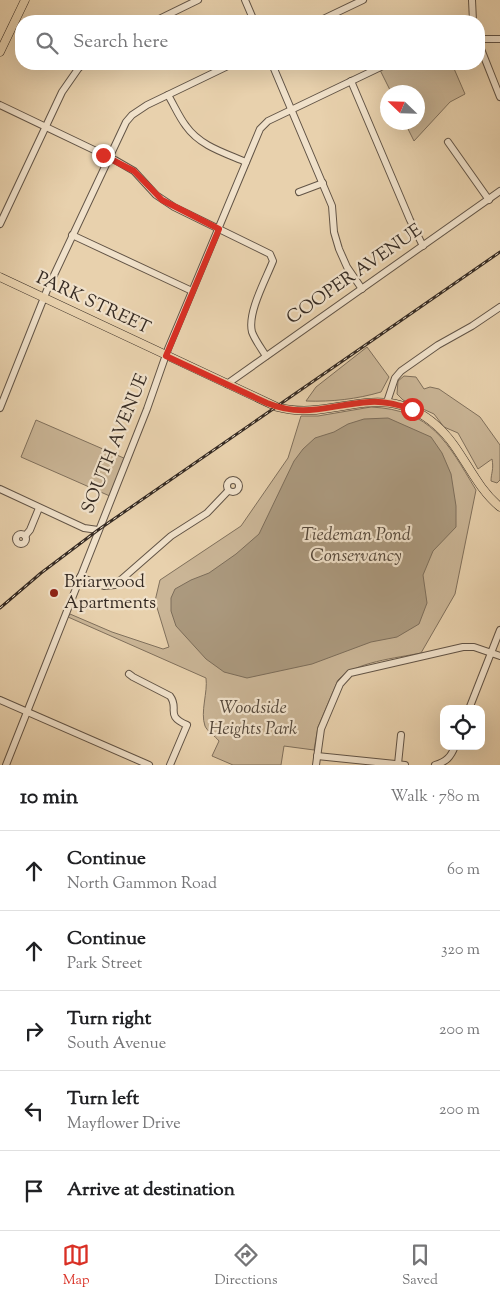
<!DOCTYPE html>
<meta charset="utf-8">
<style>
body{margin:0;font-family:"Sorts Mill Goudy",serif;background:#f6f6f6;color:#202124}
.controls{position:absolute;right:15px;bottom:15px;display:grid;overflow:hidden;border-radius:10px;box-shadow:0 5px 20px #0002}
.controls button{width:45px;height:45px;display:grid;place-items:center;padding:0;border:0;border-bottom:1px solid #e0e0e0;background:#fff;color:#202124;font:25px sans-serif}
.compass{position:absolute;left:380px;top:85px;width:45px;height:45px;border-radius:50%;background:#fff;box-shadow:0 5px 20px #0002;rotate:293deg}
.stop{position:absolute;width:15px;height:15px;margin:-11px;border:4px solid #d93025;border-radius:50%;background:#fff}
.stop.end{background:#d93025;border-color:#fff;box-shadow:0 1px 5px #0008}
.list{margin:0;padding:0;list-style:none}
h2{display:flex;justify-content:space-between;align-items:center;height:65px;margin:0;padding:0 20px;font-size:21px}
h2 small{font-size:16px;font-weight:400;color:#757577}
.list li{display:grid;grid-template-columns:32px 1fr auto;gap:15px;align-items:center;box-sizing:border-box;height:80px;padding:0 20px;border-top:1px solid #e0e0e0}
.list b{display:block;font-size:19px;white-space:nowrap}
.list p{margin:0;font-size:16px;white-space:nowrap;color:#757577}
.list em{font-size:16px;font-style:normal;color:#757577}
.icon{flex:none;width:28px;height:28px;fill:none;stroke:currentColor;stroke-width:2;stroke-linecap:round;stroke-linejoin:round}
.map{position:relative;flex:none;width:500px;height:765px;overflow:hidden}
.search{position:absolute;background:#fff;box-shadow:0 5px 20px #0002;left:15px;right:15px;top:15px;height:55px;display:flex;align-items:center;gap:12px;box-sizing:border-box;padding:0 18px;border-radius:20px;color:#757577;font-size:19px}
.sheet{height:465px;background:#fff}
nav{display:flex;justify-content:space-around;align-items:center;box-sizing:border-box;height:70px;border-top:1px solid #e0e0e0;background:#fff;font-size:14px;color:#757577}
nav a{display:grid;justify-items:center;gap:2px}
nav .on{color:#d93025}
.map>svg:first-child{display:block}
.green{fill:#cab596;stroke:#80705c}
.water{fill:#ab997e;stroke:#7c6d5a}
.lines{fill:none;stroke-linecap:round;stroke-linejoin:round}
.minor-casing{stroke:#625446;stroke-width:8}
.major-casing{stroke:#362b23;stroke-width:9}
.minor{stroke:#f0e1ca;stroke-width:6}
.major{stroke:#e8d1ad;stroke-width:8}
.rail-casing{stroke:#362b23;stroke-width:3}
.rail{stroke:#f0e1ca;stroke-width:1;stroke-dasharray:4;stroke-linecap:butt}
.route{stroke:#d93025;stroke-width:6}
.poi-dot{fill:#8f2418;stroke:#f0e1ca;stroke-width:2}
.labels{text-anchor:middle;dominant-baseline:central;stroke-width:4.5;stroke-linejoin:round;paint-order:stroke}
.street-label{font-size:18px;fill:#362b23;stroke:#f0e1ca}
.park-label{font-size:18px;font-style:italic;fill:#54473a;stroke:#f0e1ca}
.poi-label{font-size:18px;fill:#362b23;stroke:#f0e1ca;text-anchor:start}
</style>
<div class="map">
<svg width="500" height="765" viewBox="0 0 500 765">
<rect width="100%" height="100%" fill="#e8d1ad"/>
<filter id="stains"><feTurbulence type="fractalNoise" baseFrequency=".004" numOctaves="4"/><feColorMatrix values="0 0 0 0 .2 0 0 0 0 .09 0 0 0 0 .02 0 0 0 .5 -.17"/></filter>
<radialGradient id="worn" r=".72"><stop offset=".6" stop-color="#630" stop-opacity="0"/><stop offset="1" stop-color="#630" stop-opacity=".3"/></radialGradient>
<g class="green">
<polygon points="387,64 452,64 465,94 450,102 414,141 405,123 418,122 418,92 391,92 379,68"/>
<path d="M367 347 389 377 381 392C357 399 332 402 306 401L316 387Z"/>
<path d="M404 376 416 377 424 389 430 387 439 389 480 417 500 445V480L497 483 491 481C491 473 494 470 492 459L478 469 458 433 444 427 434 414 403 400 397 394 398 381Z"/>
<path d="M371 407C432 410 447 442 476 490L455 594 421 653C397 658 354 662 338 680L318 727 314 750 284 746 281 765H233L212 756 219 741C215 736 207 731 205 726 200 712 208 692 206 678L68 617 70 614 112 632 163 649 169 647 155 601 160 580 241 526 288 458 301 416H318Z"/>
<polygon points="36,420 126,459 112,497 21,457"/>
</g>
<polygon class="water" points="388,418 431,437 442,453 451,474 456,506 456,527 433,551 423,575 427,603 419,624 397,637 371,642 312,664 247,678 224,672 206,659 176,626 171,611 171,598 175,589 191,580 209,573 236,554 259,534 294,461 303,449 315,438 334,432 348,424 364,419"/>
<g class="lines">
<g class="minor-casing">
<g id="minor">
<polyline points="245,0 254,21"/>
<polyline points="472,0 473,21"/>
<polyline points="155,21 198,0"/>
<polyline points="319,21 363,0"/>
<polyline points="479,39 500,39"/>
<polyline points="479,44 500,97"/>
<polyline points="272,64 332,206 334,232 339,249 347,267 362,289"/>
<polyline points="351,81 410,220 423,246"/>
<path d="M168 95C174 105 179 117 186 126 200 146 225 153 246 162"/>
<path d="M0 105 115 160 134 171 156 195 174 207 270 254 273 261C266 279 247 313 252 332 255 340 261 348 266 356"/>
<polyline points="448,142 489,200"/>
<polyline points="299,192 323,183"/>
<polyline points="0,224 62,92 78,69 83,64"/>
<polyline points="72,235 192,291"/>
<polyline points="227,384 500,191"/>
<polyline points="387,402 395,378 401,371 438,345 472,326 500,307"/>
<polyline points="0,408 47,290 126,122 132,115 147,105 232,64"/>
<circle cx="233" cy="486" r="6"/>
<polyline points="0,489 84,528 98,530"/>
<circle cx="21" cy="539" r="5"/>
<polyline points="25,536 30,530 39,508"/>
<polyline points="80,577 104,586 115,585 171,536 207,513 228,491"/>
<path d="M129 674 133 677 170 696C180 709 164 715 187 725L170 765"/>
<polyline points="0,700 149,765"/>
<polyline points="469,709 500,630"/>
<polyline points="317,756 405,765"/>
<polyline points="398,764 401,735"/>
<polyline points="6,765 147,409 168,349 260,129 268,121 387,64"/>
<polyline points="316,765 321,729 340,684 350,673 463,647 474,647 500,656"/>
<path d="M435 765C446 762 451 757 455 746"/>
</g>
</g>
<g class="major-casing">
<g id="major">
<polyline points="0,52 25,0"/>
<path d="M0 277 277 407C335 423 381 376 437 426 463 449 473 485 500 507"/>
</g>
</g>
<use href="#minor" class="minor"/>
<use href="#major" class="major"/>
<g class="rail-casing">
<polyline id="rail" points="0,608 41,573 98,530 500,252"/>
</g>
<use href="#rail" class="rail"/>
</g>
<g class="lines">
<path class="route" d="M103 155 134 171 162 200 219 229 166 356 267 403C306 419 331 404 370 402 385 401 398 405 412 409"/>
</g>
<circle class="poi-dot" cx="54" cy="593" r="5"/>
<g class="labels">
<g class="street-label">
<text transform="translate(355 275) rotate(-35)">COOPER AVENUE</text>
<text transform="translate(93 304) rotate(25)">PARK STREET</text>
<text transform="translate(116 444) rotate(-68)">SOUTH AVENUE</text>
</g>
<g class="park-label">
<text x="356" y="536">Tiedeman Pond<tspan x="356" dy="21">Conservancy</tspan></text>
<text x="253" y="709">Woodside<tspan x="253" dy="21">Heights Park</tspan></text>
</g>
<g class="poi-label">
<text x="64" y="583">Briarwood<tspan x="64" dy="21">Apartments</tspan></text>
</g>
</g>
<rect width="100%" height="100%" filter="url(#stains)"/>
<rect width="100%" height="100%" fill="url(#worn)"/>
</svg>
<div class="controls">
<button><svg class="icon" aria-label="locate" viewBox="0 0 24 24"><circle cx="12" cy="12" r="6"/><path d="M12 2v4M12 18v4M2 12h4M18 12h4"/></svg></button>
</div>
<svg class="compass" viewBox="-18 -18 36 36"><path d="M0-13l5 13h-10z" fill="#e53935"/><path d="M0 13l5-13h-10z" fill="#757577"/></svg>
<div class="stop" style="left:412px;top:409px"></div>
<div class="stop end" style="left:103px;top:155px"></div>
<div class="search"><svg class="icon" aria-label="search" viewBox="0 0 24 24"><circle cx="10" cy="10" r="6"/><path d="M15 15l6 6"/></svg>Search here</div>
</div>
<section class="sheet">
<h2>10 min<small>Walk · 780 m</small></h2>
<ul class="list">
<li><svg class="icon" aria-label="ahead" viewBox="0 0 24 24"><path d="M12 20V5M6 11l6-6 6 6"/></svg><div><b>Continue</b><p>North Gammon Road</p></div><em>60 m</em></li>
<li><svg class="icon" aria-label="ahead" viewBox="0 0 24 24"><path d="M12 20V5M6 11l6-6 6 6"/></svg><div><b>Continue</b><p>Park Street</p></div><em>320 m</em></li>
<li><svg class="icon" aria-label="right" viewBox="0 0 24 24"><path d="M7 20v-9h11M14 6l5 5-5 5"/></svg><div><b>Turn right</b><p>South Avenue</p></div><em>200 m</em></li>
<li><svg class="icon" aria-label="left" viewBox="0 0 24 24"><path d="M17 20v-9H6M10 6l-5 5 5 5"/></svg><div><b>Turn left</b><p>Mayflower Drive</p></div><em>200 m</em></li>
<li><svg class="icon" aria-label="arrive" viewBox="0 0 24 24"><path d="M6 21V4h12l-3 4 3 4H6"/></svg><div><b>Arrive at destination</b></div></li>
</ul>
</section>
<nav>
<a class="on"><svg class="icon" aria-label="map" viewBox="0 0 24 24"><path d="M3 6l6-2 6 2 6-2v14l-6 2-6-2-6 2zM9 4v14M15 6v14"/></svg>Map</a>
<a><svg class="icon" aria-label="directions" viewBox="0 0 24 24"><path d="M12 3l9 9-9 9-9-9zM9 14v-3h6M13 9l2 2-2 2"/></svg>Directions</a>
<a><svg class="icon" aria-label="saved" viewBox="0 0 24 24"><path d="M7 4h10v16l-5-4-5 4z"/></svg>Saved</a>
</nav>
